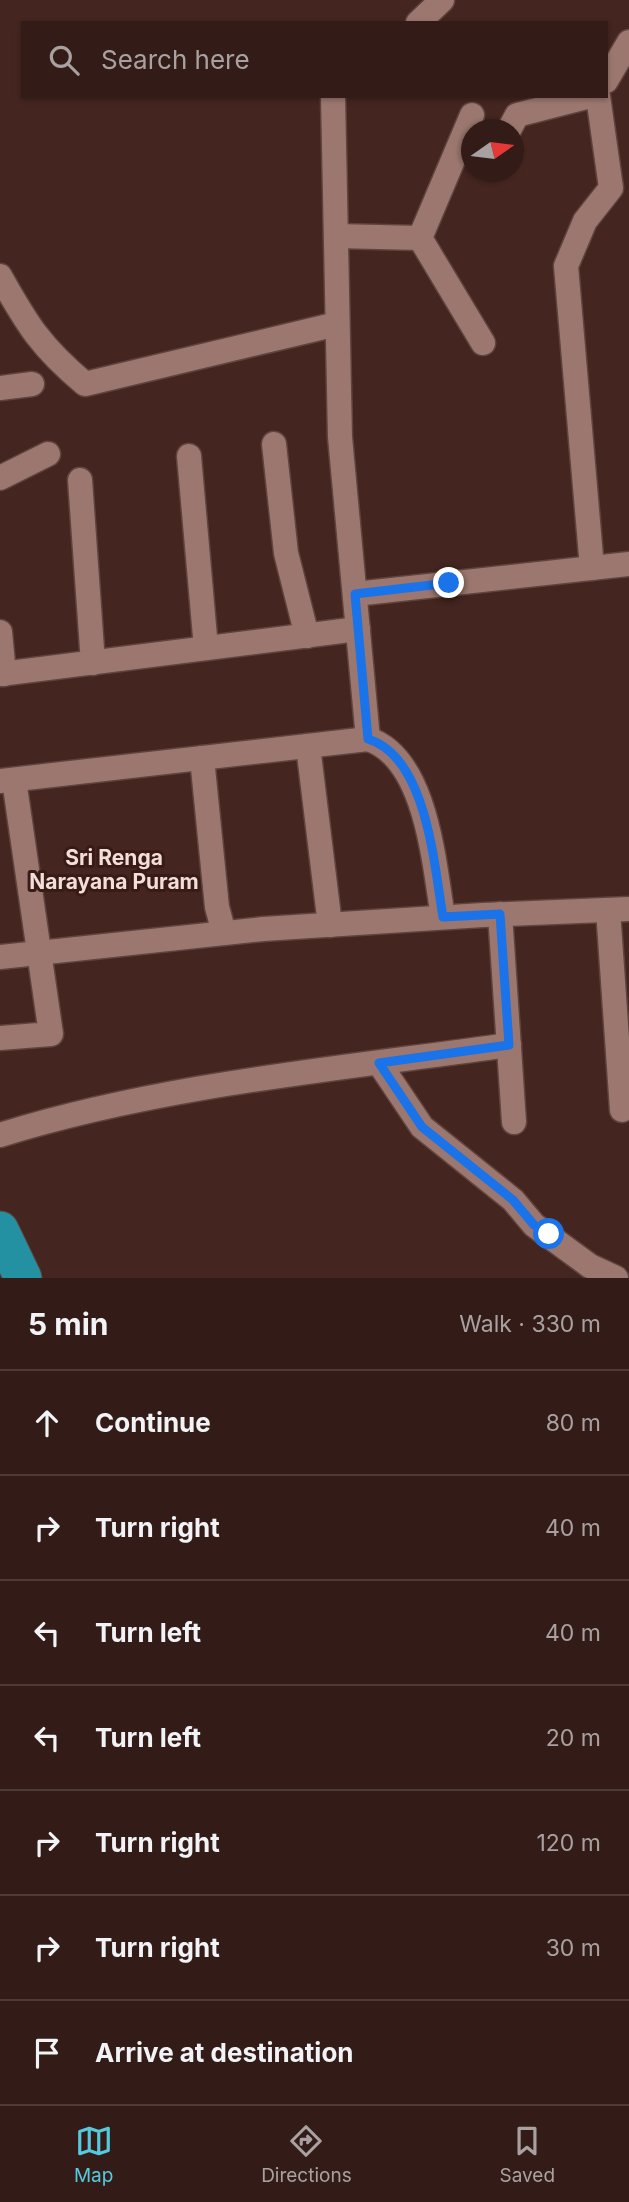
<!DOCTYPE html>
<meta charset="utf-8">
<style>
body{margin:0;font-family:Inter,sans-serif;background:#3b2520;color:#f1f3f6}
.compass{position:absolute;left:461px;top:119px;width:63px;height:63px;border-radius:50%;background:#331c17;box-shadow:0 2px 5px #0004;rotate:76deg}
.stop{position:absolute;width:21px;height:21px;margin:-16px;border:5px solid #1a73e8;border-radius:50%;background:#fff}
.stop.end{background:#1a73e8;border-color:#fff;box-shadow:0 2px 7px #0008}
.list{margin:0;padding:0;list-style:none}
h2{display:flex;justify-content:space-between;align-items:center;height:91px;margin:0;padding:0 28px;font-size:30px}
h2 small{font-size:23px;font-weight:400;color:#a9a1a1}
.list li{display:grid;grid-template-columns:46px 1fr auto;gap:21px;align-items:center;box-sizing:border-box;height:105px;padding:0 28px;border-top:2px solid #4e3a36}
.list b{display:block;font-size:26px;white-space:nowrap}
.list em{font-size:23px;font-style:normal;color:#a9a1a1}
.icon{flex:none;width:38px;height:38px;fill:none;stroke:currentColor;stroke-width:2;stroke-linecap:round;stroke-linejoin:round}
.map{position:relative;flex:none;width:629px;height:1278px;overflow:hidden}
.search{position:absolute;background:#331c17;box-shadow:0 2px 5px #0004;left:21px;right:21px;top:21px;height:77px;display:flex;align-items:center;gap:18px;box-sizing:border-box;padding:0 24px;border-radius:0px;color:#a9a1a1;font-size:26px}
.sheet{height:826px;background:#331c17}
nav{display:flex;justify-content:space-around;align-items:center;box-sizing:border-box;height:98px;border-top:2px solid #4e3a36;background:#331c17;font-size:19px;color:#a9a1a1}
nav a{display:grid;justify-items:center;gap:4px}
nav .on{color:#55cadf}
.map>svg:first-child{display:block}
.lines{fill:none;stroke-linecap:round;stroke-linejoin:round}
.minor-casing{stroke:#5e433e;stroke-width:27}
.highway-casing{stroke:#5e433e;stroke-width:39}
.minor{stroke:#9b776f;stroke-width:24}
.highway{stroke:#2491a3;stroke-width:37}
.route{stroke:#1a73e8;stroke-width:9}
.labels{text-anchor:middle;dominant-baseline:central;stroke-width:6;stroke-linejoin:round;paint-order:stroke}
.quarter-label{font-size:21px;font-weight:bold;fill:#f3ded9;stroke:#391b16}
</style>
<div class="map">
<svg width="629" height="1278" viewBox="0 0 629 1278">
<rect width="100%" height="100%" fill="#44251f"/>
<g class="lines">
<g class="minor-casing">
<g id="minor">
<polyline points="418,23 442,0"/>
<polyline points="606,81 629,42"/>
<polyline points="509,130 517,115 591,96"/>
<polyline points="336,236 420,238 472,115"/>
<polyline points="420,238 483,343"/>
<path d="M0 276C28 326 41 347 85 384L337 324"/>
<polyline points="0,388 32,384"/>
<polyline points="274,444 286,553 307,636"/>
<polyline points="189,456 206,648"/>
<polyline points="0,478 48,454"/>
<polyline points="80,480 93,663"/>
<polyline points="592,568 566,266 585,221 611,188 598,96"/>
<polyline points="355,594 629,564"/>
<polyline points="0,632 4,674"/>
<polyline points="0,674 358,629"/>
<path d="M368 739C427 758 434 865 443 917"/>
<polyline points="308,746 330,925"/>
<polyline points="202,758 217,907 224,933"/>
<polyline points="0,781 368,739 340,437 333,96"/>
<polyline points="608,910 622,1110"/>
<polyline points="500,914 514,1122"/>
<polyline points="0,957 263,929 483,915 629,909"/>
<polyline points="0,1038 51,1034 14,780"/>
<polyline points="379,1063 422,1127 513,1200 534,1225 590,1266 616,1278"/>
<path d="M0 1135C164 1084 339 1069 509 1045"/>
</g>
</g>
<g class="highway-casing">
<polyline id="highway" points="0,1230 23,1278"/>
</g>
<use href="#minor" class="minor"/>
<use href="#highway" class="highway"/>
</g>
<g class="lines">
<path class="route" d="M449 583 355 594 368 739C427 757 434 865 443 917L500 914 509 1045 379 1063 422 1127 513 1200 534 1225 549 1234"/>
</g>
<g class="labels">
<g class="quarter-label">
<text x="114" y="857">Sri Renga<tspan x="114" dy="24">Narayana Puram</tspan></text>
</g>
</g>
</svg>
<svg class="compass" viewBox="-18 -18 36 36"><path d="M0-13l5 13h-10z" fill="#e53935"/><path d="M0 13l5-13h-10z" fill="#a9a1a1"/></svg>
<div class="stop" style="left:549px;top:1234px"></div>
<div class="stop end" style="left:449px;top:583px"></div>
<div class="search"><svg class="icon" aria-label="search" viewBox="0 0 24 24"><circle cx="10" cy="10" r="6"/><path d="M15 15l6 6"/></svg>Search here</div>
</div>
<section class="sheet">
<h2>5 min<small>Walk · 330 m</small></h2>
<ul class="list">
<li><svg class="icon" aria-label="ahead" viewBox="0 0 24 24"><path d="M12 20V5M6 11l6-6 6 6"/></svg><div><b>Continue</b></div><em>80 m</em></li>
<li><svg class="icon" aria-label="right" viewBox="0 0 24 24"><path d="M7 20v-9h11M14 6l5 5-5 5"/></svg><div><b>Turn right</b></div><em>40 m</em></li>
<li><svg class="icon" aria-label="left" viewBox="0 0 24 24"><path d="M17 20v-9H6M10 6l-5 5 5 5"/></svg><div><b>Turn left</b></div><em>40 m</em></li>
<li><svg class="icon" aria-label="left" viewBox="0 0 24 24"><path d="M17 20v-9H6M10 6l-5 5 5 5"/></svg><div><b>Turn left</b></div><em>20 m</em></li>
<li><svg class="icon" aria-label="right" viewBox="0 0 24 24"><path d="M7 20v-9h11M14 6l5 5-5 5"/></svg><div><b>Turn right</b></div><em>120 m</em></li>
<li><svg class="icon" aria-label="right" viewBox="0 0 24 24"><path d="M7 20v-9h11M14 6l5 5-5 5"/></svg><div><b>Turn right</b></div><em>30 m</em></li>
<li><svg class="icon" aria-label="arrive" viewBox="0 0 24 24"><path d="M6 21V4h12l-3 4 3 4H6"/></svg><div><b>Arrive at destination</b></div></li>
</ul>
</section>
<nav>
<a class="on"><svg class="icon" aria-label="map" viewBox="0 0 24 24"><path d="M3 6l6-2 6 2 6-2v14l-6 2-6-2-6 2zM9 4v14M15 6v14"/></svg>Map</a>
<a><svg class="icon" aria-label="directions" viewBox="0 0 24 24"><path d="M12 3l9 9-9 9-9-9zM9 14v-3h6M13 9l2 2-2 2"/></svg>Directions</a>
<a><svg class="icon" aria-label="saved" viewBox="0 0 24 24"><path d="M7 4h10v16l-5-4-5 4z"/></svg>Saved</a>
</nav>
